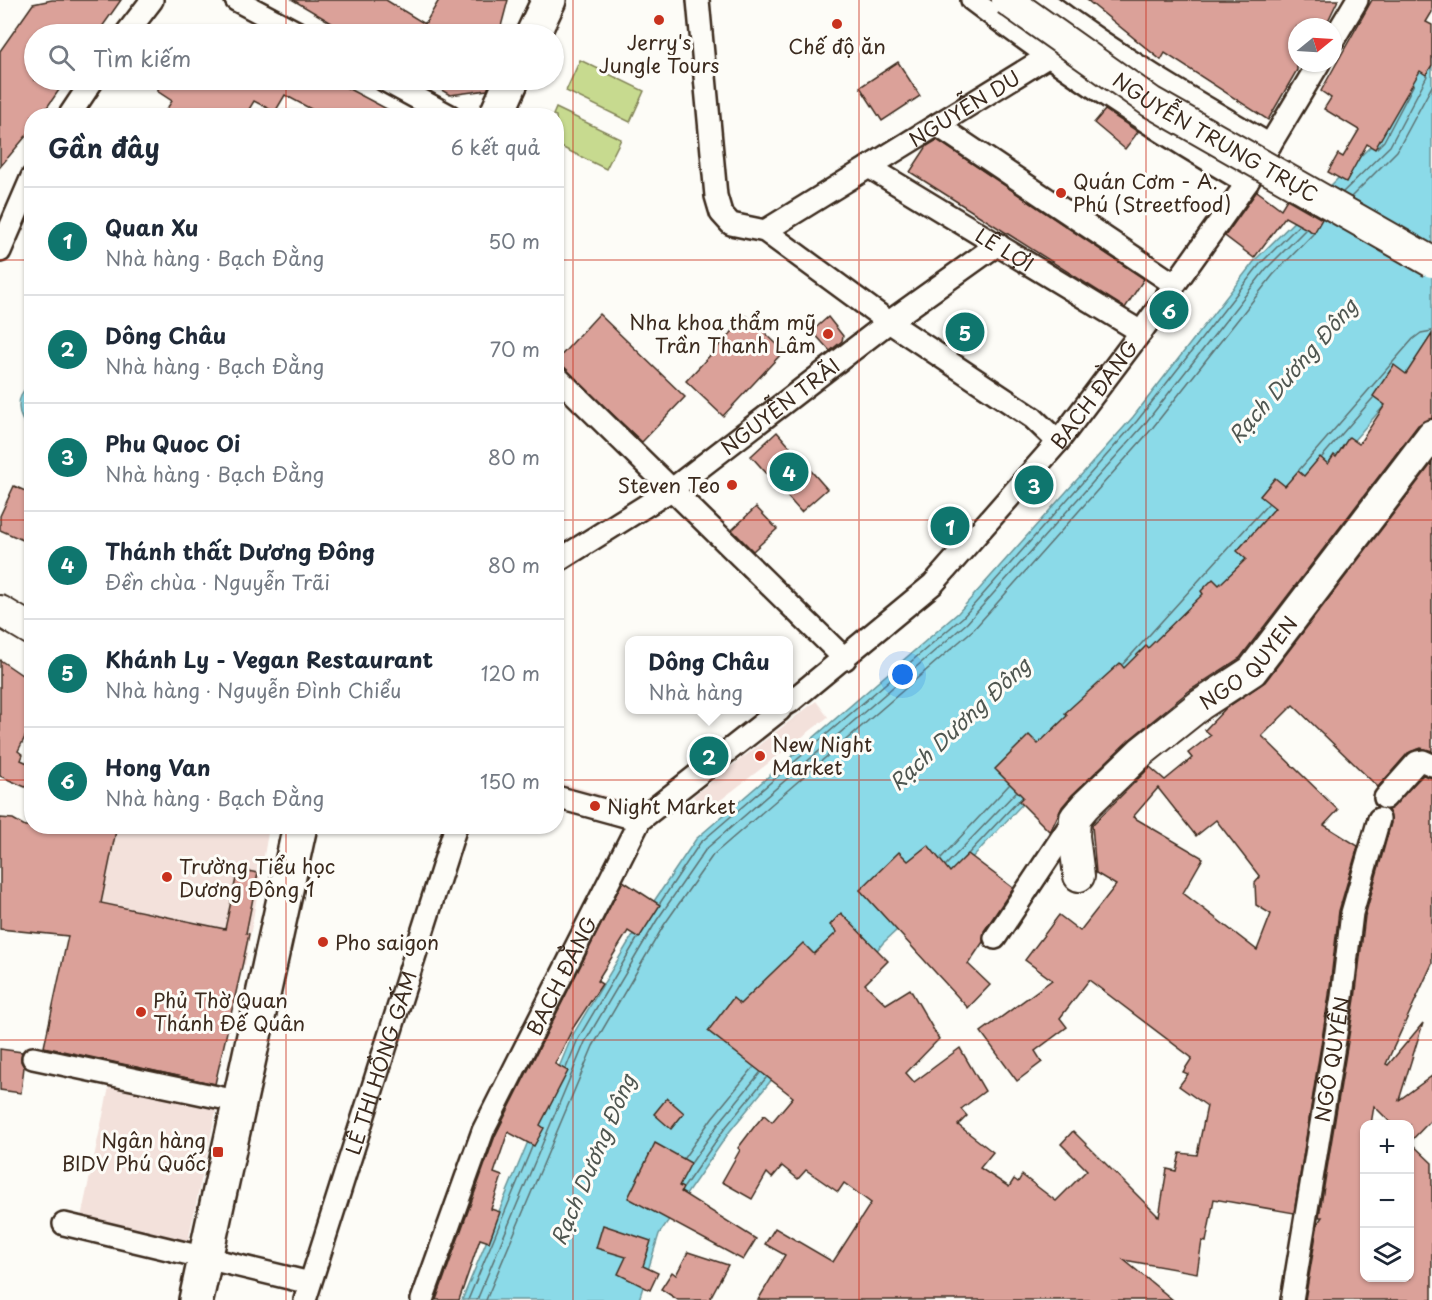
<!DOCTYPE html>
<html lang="vi">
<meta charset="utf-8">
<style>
body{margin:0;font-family:"Playpen Sans",sans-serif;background:#f2f2f3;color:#1f2937}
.controls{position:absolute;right:18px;bottom:18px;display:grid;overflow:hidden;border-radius:12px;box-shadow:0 2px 4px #0004}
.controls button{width:54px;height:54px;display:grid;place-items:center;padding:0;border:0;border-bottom:2px solid #e0e1e3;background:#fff;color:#1f2937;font:30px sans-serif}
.compass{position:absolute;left:1288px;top:18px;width:54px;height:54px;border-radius:50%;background:#fff;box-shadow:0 2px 4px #0004;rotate:72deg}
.you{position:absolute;left:903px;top:675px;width:21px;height:21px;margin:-15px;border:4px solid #fff;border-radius:50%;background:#1a73e8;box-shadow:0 0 0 9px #1a73e833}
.badge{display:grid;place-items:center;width:39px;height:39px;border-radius:50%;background:#0f766e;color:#fff;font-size:20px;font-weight:700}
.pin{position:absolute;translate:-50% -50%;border:3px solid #fff;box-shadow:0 2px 6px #0006}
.popup{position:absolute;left:625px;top:636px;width:168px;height:78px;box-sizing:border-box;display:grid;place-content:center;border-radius:12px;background:#fff;filter:drop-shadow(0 2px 4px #0005);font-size:20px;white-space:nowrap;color:#747a83}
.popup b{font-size:22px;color:#1f2937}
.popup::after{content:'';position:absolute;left:50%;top:100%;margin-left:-12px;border:12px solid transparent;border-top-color:#fff}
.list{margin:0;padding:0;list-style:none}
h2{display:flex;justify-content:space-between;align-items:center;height:78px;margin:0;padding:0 24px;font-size:26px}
h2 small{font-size:20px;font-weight:400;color:#747a83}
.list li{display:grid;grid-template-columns:39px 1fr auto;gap:18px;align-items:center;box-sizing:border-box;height:108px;padding:0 24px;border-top:2px solid #e0e1e3}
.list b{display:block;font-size:22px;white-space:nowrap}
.list p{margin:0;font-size:20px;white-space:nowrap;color:#747a83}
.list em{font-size:20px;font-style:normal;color:#747a83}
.icon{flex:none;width:33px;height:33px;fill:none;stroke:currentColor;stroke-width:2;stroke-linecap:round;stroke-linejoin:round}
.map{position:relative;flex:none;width:1432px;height:1300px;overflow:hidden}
.search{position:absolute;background:#fff;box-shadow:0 2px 4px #0004;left:24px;top:24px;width:540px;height:66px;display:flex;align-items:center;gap:15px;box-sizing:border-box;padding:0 21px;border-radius:33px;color:#747a83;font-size:22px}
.panel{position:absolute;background:#fff;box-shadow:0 2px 4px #0004;left:24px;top:108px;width:540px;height:726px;border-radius:24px}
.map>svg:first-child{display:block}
.built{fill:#f3e1db}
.green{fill:#c7da8f;stroke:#818256;stroke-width:1.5}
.water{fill:#8bdae8;stroke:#6b9497;stroke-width:1.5}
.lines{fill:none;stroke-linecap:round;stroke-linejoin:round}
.shore{stroke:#5b706f;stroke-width:1.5}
.building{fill:#dba199;stroke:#3b2a1e;stroke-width:1.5;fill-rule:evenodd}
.street-casing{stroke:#3b2a1e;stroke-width:26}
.secondary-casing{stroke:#3b2a1e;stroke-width:34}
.primary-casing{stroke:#3b2a1e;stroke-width:38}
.street{stroke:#fdfcf7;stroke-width:21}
.secondary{stroke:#fdfcf7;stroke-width:30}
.primary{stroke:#fdfcf7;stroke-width:33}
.secondary-bridge-casing{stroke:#3b2a1e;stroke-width:34;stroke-linecap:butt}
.secondary-bridge{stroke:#fdfcf7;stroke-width:30}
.grid{fill:none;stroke:#c8321e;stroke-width:1.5;stroke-opacity:0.55}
.poi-dot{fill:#c8321e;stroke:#fdfcf7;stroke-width:2}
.labels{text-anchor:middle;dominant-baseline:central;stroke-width:6;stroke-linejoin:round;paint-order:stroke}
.poi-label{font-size:20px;fill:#3b2a1e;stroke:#fdfcf7;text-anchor:start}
.street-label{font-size:20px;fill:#3b2a1e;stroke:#fdfcf7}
.water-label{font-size:21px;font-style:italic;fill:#4f5650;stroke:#fdfcf7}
</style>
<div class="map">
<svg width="1432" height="1300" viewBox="0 0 1432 1300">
<rect width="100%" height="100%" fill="#fdfcf7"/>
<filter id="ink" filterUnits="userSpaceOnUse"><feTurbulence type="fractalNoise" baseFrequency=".0167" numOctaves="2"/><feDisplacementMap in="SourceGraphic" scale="12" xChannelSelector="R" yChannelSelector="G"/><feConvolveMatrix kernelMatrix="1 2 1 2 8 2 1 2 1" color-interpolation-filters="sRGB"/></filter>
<g filter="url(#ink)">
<g class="built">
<polygon points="816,701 828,717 705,812 693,796"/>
<polygon points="556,781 634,804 626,830 557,809"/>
<polygon points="85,827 269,827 245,965 64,927"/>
<polygon points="111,1078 218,1102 187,1246 80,1222"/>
</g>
<g class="green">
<polygon points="580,60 644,91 630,122 566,91"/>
<polygon points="556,108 621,139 606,169 557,145 556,116 553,115"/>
</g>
<g class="water">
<polygon points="1432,37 1432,351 1215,599 951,880 883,943 730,1131 659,1234 639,1300 462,1300 572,1036 646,913 696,839 958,613 1133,417 1256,259 1379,138"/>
<path d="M31 383V431C16 417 14 396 31 383Z"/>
</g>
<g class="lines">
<g class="shore">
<polyline points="1377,148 1384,141 1414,84"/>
<polyline points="1343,192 1390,146 1427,76"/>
<polyline points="1351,197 1397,151 1432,86"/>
<polyline points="1322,457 1373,398"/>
<polyline points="1299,470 1413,339 1421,333 1432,331"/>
<polyline points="1123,664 1268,504"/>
<polyline points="969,853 1018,801"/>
<polyline points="941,858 1009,785"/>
<polyline points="946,865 1016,792"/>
<polyline points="660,903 700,843 963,617 1137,421 1260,264 1298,226"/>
<polyline points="566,1068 578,1039 637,939"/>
<polyline points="684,1158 712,1118 753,1068"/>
<polyline points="692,1162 719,1123 760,1073"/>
<polyline points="684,1187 725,1128 766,1078"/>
<polyline points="468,1300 532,1147"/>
<polyline points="477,1300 585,1042 657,920 706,849 967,623 1143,426 1266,269 1305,230"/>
<polyline points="486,1300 593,1046 664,925 713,855 974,629 1150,431 1273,275 1313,234"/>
</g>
</g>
<g class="building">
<polygon points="52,0 121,0 97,34 34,34 34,80 66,80 41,116 32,116 32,129 0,167 0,51 33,4"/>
<polygon points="293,0 386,0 425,24 439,0 508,0 499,34 350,34"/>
<polygon points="1087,0 1338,0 1325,27 1297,27 1297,70 1268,120 1165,53 1161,60"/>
<polygon points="1372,0 1432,0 1432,12 1426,22 1432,25 1432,65 1426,75 1420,71 1375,149 1367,144 1346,182 1328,172 1338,154 1343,157 1359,130 1324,109 1331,98 1321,91"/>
<polygon points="898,62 920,96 882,121 860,87"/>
<polygon points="164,80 332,80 400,116 324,116 285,95 275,112 254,101 245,116 162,116 172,101 157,91"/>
<polygon points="424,80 492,80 487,90 450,95"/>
<polygon points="1105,110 1138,132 1125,149 1094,123"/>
<polygon points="937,140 1144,279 1125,308 910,172 927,146"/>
<polygon points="1257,191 1281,209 1287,199 1322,219 1314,233 1285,217 1254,258 1225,236"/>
<polygon points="599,314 685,397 642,442 556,361"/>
<polygon points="747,316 784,351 723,416 686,381"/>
<polygon points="828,317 843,336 842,341 830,351 812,331"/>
<polygon points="1432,334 1432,418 1418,425 1240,658 1189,691 1129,740 1072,795 1062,807 1050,832 1019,801 1023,797 995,769 1029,735 1038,744 1067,716 1065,713 1120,663 1124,668 1146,646 1148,648 1203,594 1201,591 1213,579 1219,585 1246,559 1237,551 1275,508 1260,496 1275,478 1285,486 1298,471 1304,476 1320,457 1328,464 1334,455 1336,457 1349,437 1359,444 1385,405 1373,396 1394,365 1406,374"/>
<polygon points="777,432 827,489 801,512 751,456"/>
<path d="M1432 463V751L1421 748 1408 753 1378 787 1293 705 1262 736 1338 810 1324 825 1358 846 1339 911 1329 995 1294 1213 1214 1199 1206 1242 1202 1241 1197 1273 1124 1260 1173 1300H758L785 1255 765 1244 775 1228 833 1262 871 1203 844 1183 838 1192 806 1170 798 1179 782 1166 772 1178 767 1173 752 1199 722 1182 740 1150 738 1148 754 1127 764 1115 772 1122 793 1097 708 1031 733 998 740 1004 803 943 814 954 837 932 830 925 841 913 888 961 865 984 886 1004 910 989 939 1039 906 1073 914 1082 960 1048 985 1091 961 1109 967 1116 958 1125 993 1152 980 1168 1009 1187 1014 1179 1018 1182 1022 1175 1056 1201 1087 1170 1061 1144 1073 1131 1159 1217 1167 1169 1176 1171 1180 1153 1197 1155 1202 1130 1207 1106 1179 1086 1188 1074 1183 1072 1192 1058 1089 980 1060 1018 1067 1027 1035 1051 1042 1062 1017 1081 981 1032 1052 980 1025 960 1059 915 1080 931 1116 885 1096 873 1092 825 1150 767 1165 780 1192 758 1188 753 1211 735 1205 730 1225 709 1265 682ZM1158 788 1196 836 1216 820 1260 877 1255 883 1256 905 1271 914 1257 950 1183 893 1203 858 1133 817Z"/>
<polygon points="14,486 32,494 32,544 0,530 0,516"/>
<polygon points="756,507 777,529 753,551 732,530"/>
<polygon points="0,660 32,682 32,723 18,751 23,755 21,760 32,765 32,790 0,776"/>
<path d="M1423 775 1432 778V964L1386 1064 1388 1065 1423 1023 1399 1100 1432 1076V1119L1410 1142 1432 1163V1300H1305L1318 1223 1322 1217H1319L1355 999 1365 916 1391 823 1388 810ZM1374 1106 1393 1125H1410V1278H1365V1125L1371 1124Z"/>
<polygon points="0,818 13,819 25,826 117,826 101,903 225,929 238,869 258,873 246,933 249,934 243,962 215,1084 44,1047 68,936 0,929"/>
<polygon points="928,845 950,872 968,854 1013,888 984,931 983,942 968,964 990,985 968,1008 860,890 899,852 908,861"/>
<polygon points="623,881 660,905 639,938 628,931 597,981 602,984 573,1028 555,1064 568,1071 540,1125 544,1128 534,1146 508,1132 494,1173 502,1176 491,1209 500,1212 489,1242 480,1239 459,1300 436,1300 495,1136"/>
<polygon points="0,1049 22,1052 21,1061 24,1067 21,1093 0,1090"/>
<polygon points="667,1098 684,1113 671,1129 654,1114"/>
<polygon points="655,1143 691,1163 679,1186 683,1188 681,1192 756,1239 743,1260 628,1198"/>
<polygon points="603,1225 651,1241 643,1266 658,1273 650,1290 618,1274 626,1257 596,1248"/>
<polygon points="688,1252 728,1265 709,1300 678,1300 661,1289 672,1272 676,1275"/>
</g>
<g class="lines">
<g class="street-casing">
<g id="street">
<polyline points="236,0 300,34"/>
<polyline points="698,0 716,196 721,213 731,224 765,231 889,322 1033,418 1058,442"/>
<path d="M972 0C1060 67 1151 127 1247 183"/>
<path d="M1043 0C1115 55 1192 100 1270 145"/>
<polyline points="126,34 152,0"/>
<polyline points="1333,40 1357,0"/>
<polyline points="384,80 450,116"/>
<polyline points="69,116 93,80"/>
<polyline points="937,125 1174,284"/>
<path id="s1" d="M869 167 1141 332"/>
<path id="s2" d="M765 231 1047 57"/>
<polyline points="0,251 32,177"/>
<polyline points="556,376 845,659"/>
<path id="s3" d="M556 562 671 490 889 322 998 244"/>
<path id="s4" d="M789 703 933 584 1058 442 1141 332 1247 183 1319 63"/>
<polyline points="556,797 640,820"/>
<polyline points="1385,798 1417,762 1423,761 1432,765"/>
<polyline points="995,938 1074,819"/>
<polyline points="33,1058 241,1102"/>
<polyline points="64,1224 310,1283"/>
<path id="s5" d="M305 1300 456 826"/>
<path id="s6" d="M422 1300 483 1131 640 820 780 710"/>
<path id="s7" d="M1292 1300 1342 997 1352 913 1379 819"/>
</g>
</g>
<g class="secondary-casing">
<g id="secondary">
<polyline points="0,611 32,630"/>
<path id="s8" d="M1079 876 1074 836 1075 818 1085 806 1141 752 1200 705 1252 671 1432 435"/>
</g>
</g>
<g class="primary-casing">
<g id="primary">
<polyline points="533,34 549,0"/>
<polyline points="496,116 512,80"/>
<polyline points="196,1300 300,826"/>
</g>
</g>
<use href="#street" class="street"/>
<use href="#secondary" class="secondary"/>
<use href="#primary" class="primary"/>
<g class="secondary-bridge-casing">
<g id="secondary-bridge">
<path id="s9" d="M1007 0 1151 102 1432 262"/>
</g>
</g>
<use href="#secondary-bridge" class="secondary-bridge"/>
</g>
</g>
<path class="grid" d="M286 0V34M573 0V1300M859 0V1300M1146 0V1300M286 80V116M0 260H32M556 260H1432M0 520H32M556 520H1432M0 780H32M556 780H1432M286 826V1300M0 1040H1432"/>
<g class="poi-dot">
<circle cx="659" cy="20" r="6"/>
<circle cx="837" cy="24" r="6"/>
<circle cx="1061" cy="193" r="6"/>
<circle cx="828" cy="334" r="6"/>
<circle cx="732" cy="485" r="6"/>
<circle cx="760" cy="756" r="6"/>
<circle cx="595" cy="806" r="6"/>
<circle cx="167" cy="877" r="6"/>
<circle cx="323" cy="942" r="6"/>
<circle cx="141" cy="1012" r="6"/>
<rect x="212" y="1146" width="12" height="12" rx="3"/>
</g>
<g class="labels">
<g class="poi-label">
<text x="659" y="42" text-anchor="middle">Jerry's<tspan x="659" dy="23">Jungle Tours</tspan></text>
<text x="837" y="46" text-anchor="middle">Chế độ ăn</text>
<text x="1073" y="181">Quán Cơm - A.<tspan x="1073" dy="23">Phú (Streetfood)</tspan></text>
<text x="816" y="322" text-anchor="end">Nha khoa thẩm mỹ<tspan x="816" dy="23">Trần Thanh Lâm</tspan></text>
<text x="720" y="485" text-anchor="end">Steven Teo</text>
<text x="772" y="744">New Night<tspan x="772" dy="23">Market</tspan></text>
<text x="607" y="806">Night Market</text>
<text x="179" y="866">Trường Tiểu học<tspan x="179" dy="23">Dương Đông 1</tspan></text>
<text x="335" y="942">Pho saigon</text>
<text x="153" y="1000">Phủ Thờ Quan<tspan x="153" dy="23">Thánh Đế Quân</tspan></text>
<text x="206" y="1140" text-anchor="end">Ngân hàng<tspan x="206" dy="23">BIDV Phú Quốc</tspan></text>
</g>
<g class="street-label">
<text stroke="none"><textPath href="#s2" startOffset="234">NGUYỄN DU</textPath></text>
<text stroke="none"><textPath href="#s9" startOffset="250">NGUYỄN TRUNG TRỰC</textPath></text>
<text stroke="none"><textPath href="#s1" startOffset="159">LÊ LỢI</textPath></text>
<text stroke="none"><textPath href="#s4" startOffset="436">BẠCH ĐẰNG</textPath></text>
<text stroke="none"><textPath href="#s3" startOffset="273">NGUYỄN TRÃI</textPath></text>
<text stroke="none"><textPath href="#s8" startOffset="292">NGO QUYEN</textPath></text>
<text stroke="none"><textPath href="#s6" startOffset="354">BẠCH ĐẰNG</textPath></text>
<text stroke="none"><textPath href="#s7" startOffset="244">NGÔ QUYỀN</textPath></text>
<text stroke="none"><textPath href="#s5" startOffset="249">LÊ THỊ HỒNG GẤM</textPath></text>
</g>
<g class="water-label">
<text transform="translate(1292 370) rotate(-49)">Rạch Dương Đông</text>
<text transform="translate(959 723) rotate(-43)">Rạch Dương Đông</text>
<text transform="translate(592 1159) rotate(-67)">Rạch Dương Đông</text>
</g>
</g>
</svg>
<div class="controls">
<button>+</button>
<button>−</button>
<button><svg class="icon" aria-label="layers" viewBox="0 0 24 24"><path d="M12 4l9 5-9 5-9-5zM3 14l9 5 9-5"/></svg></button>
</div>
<svg class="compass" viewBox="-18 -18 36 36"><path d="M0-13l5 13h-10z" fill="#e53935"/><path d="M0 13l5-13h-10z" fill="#747a83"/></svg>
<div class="you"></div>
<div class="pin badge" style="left:950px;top:526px">1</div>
<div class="pin badge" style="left:709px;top:756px">2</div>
<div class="popup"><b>Dông Châu</b>Nhà hàng</div>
<div class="pin badge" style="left:1034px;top:485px">3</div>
<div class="pin badge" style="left:789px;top:472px">4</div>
<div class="pin badge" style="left:965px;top:332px">5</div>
<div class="pin badge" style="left:1169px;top:310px">6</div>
<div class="search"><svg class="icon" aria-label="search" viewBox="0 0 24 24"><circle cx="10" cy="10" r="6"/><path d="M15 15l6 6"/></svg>Tìm kiếm</div>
<section class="panel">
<h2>Gần đây<small>6 kết quả</small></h2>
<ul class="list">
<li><span class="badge">1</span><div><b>Quan Xu</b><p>Nhà hàng · Bạch Đằng</p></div><em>50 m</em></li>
<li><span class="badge">2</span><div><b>Dông Châu</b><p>Nhà hàng · Bạch Đằng</p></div><em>70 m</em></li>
<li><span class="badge">3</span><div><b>Phu Quoc Oi</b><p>Nhà hàng · Bạch Đằng</p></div><em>80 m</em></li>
<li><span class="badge">4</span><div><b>Thánh thất Dương Đông</b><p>Đền chùa · Nguyễn Trãi</p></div><em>80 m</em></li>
<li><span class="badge">5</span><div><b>Khánh Ly - Vegan Restaurant</b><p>Nhà hàng · Nguyễn Đình Chiểu</p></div><em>120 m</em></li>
<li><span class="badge">6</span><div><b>Hong Van</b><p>Nhà hàng · Bạch Đằng</p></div><em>150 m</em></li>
</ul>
</section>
</div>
